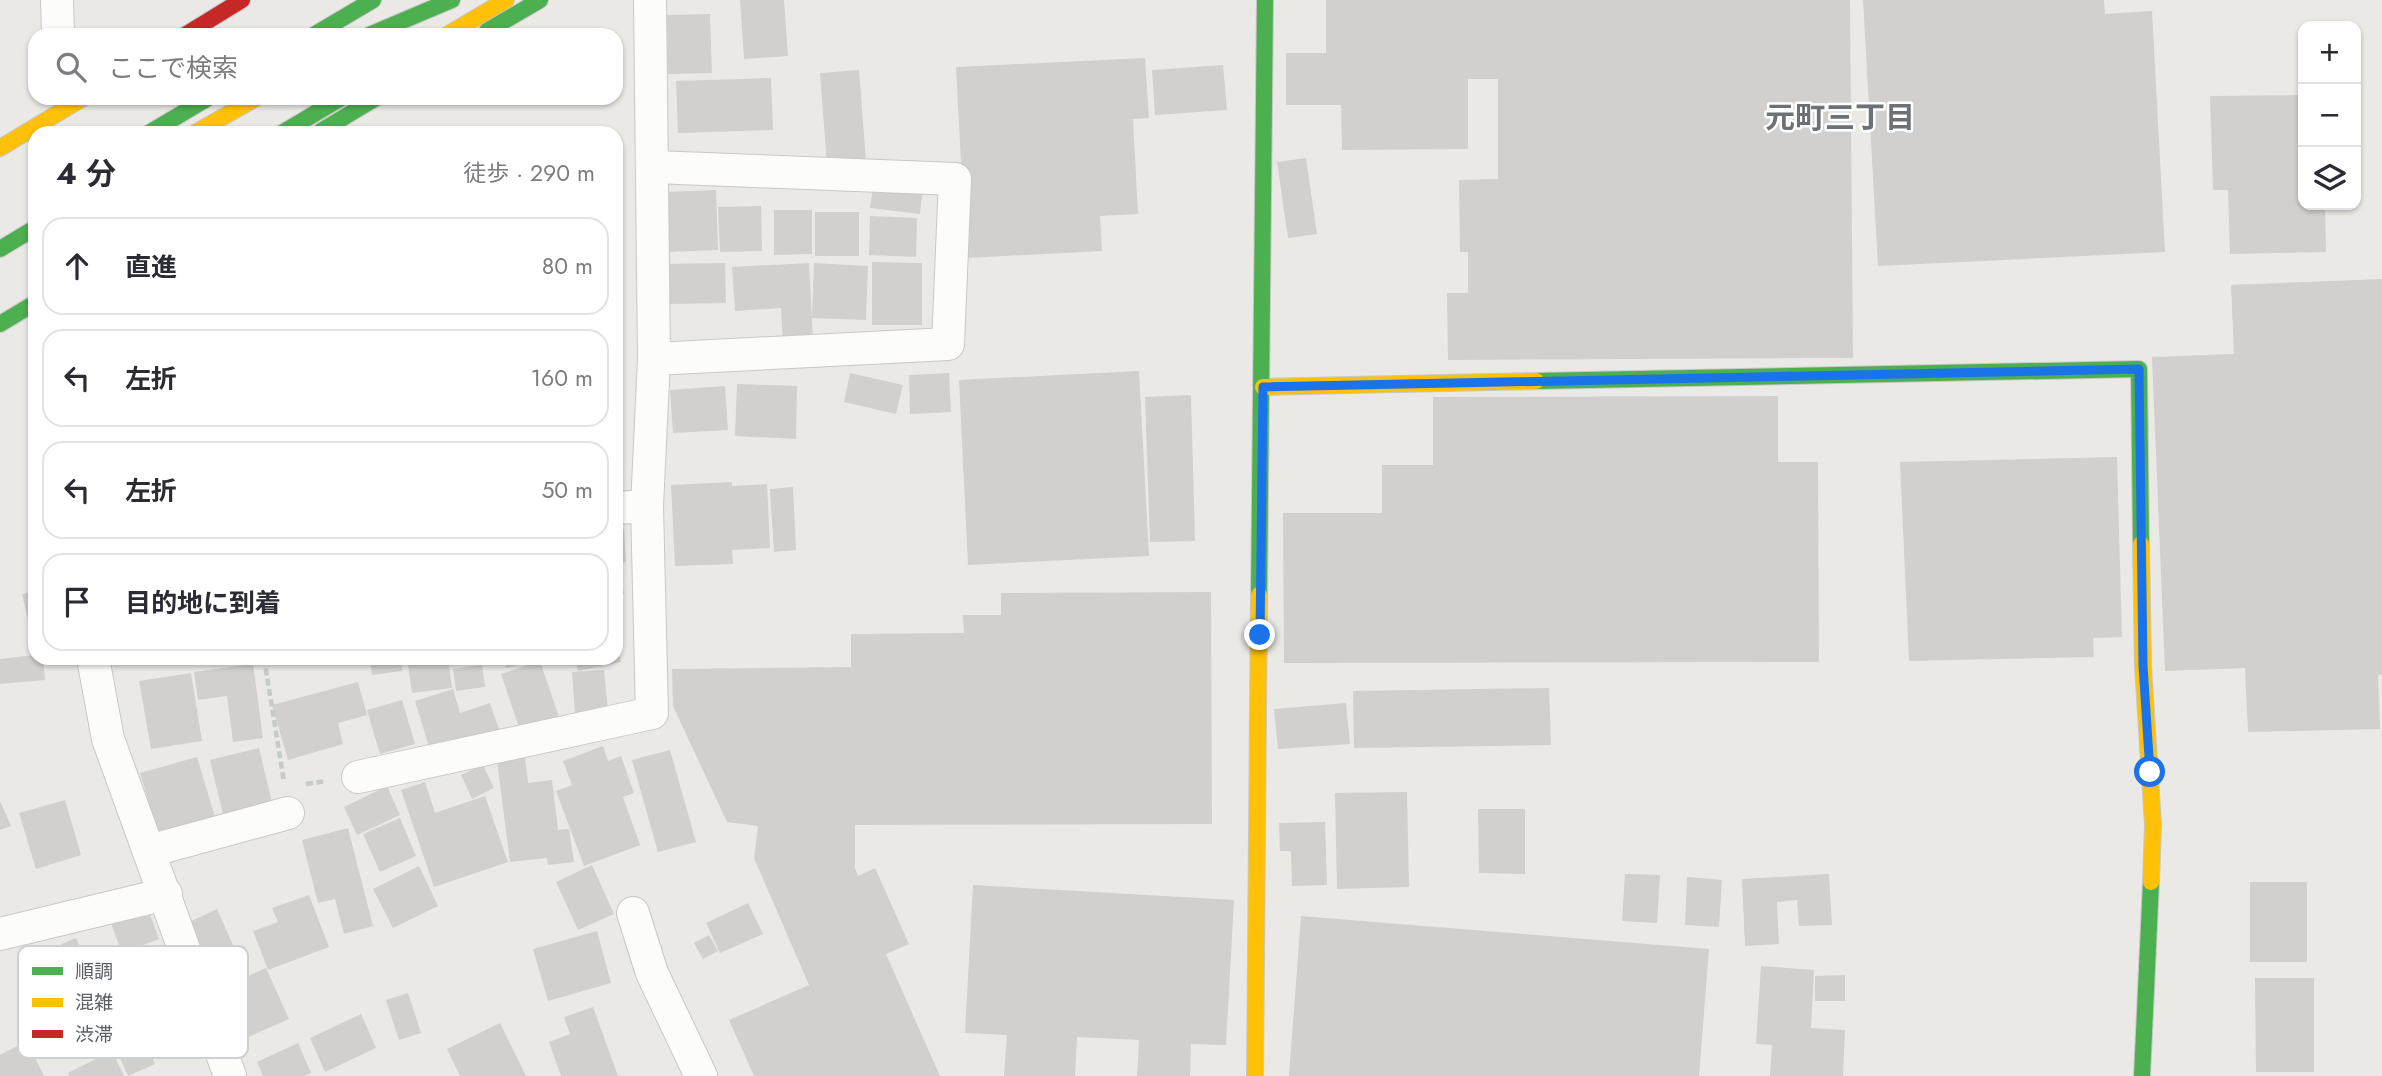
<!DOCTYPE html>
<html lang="ja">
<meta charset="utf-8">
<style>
body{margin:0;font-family:Jost,"Noto Sans JP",sans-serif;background:#f2f2f3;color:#2b2b33}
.controls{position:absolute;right:21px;top:21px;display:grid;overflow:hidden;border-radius:14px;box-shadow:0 2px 5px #0004}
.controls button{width:63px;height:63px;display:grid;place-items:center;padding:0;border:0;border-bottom:2px solid #e1e1e2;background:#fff;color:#2b2b33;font:35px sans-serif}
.stop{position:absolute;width:21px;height:21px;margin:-16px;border:5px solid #1a73e8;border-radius:50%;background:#fff}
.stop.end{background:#1a73e8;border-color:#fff;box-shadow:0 2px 7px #0008}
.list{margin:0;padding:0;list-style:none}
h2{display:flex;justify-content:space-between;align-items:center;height:91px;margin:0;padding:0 28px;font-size:30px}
h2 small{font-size:23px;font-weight:400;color:#7c7c81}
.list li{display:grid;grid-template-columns:46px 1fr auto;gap:21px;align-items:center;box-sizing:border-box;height:98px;margin:0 14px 14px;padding:0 14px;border:2px solid #e1e1e2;border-radius:21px}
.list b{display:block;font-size:26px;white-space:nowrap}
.list em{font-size:23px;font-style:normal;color:#7c7c81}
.icon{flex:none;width:38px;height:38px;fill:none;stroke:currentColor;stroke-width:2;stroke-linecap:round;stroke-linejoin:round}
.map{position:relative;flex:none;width:2382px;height:1076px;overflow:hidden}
.search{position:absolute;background:#fff;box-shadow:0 2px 5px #0004;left:28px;top:28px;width:595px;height:77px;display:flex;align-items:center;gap:18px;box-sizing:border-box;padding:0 24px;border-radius:21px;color:#7c7c81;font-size:26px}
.panel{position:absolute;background:#fff;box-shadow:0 2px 5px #0004;left:28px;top:126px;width:595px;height:539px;border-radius:21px}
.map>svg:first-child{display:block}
.building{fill:#d1d0ce}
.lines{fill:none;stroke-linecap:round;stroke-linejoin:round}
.street-casing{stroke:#c7c8c7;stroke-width:34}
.fast-casing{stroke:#c7c7c7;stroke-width:18}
.slow-casing{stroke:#c7c7c7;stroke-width:18}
.jam-casing{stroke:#c7c7c7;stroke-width:18}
.path{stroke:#c6cbc8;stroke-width:4.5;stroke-dasharray:7 3.5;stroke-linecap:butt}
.street{stroke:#fcfcfb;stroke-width:32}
.fast{stroke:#4caf50;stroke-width:16}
.slow{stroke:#ffc107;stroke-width:16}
.jam{stroke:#c62828;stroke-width:16}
.route{stroke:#1a73e8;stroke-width:9}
.labels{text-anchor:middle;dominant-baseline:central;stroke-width:5;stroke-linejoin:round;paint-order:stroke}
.neighbourhood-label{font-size:30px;font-weight:bold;fill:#6c7175;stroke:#fff}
.key{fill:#fff;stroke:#cecfd0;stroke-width:2}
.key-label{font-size:19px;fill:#5b5f63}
</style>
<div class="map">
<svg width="2382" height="1076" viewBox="0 0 2382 1076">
<rect width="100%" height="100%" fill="#ebe9e5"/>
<g class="building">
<polygon points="740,0 784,0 788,56 744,59"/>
<polygon points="1326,0 1850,0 1853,358 1448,360 1447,293 1468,293 1468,252 1460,252 1459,180 1498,179 1498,79 1468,79 1468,149 1342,150 1341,105 1286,105 1286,53 1326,53"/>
<polygon points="1863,0 2104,0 2105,14 2152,11 2165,252 1878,266"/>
<polygon points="710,14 712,73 668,74 667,15"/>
<polygon points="1145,58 1149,118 1133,119 1138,214 1100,216 1102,251 966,258 956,67"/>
<polygon points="1223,65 1227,110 1155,115 1152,70"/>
<polygon points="859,70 866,161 827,164 820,73"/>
<polygon points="771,78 773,130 678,133 676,81"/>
<polygon points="2303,95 2303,205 2325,205 2326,252 2230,254 2228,190 2213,190 2210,96"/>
<polygon points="1306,158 1317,234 1288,238 1277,162"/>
<polygon points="873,187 922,194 920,214 870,208"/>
<polygon points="716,190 718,250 668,252 666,192"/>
<polygon points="761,206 762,251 720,252 718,207"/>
<polygon points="774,210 812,210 812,254 774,255"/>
<rect x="815" y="212" width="44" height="44"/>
<polygon points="870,216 917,218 916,257 869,255"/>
<polygon points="872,262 922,263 922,325 872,325"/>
<polygon points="725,263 726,303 666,304 665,264"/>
<polygon points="809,263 813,341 783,343 781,308 735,311 732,267"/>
<polygon points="814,263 868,266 866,320 812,318"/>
<polygon points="2382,279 2382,675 2378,675 2380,729 2248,732 2245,668 2165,671 2152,357 2234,354 2231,285"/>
<polygon points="1139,371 1149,556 968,565 959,380"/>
<polygon points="850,373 903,385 896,414 844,402"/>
<polygon points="949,373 951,412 910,414 909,375"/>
<polygon points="737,384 797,386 796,439 735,436"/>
<polygon points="725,386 728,430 673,433 670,390"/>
<polygon points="1191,395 1195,541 1150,542 1145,397"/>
<polygon points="1778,396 1778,462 1818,462 1819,662 1284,663 1283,513 1382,513 1382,465 1433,465 1433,397"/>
<polygon points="616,418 622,418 621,493 616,493"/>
<polygon points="2117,457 2122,637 2093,638 2094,657 1909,661 1900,462"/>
<polygon points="732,482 732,486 767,484 770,548 732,550 733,564 675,566 671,485"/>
<polygon points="793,487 796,550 774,552 770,489"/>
<polygon points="624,529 626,562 616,563 616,530"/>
<polygon points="616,563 624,593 616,595"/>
<polygon points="35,591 35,627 30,628 22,594"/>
<polygon points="1211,592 1212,824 855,825 855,868 858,876 875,868 909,944 886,954 940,1076 754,1076 729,1020 809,985 754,858 758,826 727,822 673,706 672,669 851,667 851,634 964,633 963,615 1001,615 1001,593"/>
<polygon points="617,644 621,662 578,671 575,658 616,658"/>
<polygon points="35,655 35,658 43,658 45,680 0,684 0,659"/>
<polygon points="370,658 401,658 402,671 372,675"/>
<polygon points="407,658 448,658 452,688 412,693"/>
<polygon points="503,658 540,658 540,659 506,668"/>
<polygon points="540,661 559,717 520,730 501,674"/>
<polygon points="253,664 263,738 233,742 227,696 198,700 194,672"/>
<polygon points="482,665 485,687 456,691 453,669"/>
<polygon points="604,670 608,711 575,714 572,672"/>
<polygon points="191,673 202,741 151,749 139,681"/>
<polygon points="358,682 367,715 338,723 343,744 288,760 272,705"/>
<polygon points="1549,688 1551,745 1354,748 1353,691"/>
<polygon points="453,689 460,713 490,703 501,735 432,756 415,701"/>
<polygon points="402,700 415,744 380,754 367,710"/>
<polygon points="1346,703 1350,744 1278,749 1274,709"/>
<polygon points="603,746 608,761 621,756 634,793 623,797 640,845 584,866 556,791 572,785 563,761"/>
<polygon points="259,748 274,811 225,823 210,760"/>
<polygon points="670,750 696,842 658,852 632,760"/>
<polygon points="197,757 215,817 158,833 140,773"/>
<polygon points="525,757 528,783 552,780 558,830 569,829 574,862 548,865 547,858 510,862 497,761"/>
<polygon points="483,765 494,788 472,799 461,775"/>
<polygon points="425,782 435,813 485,796 508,862 434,887 401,790"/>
<polygon points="387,786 400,815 357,835 344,807"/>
<polygon points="1407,792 1409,887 1337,889 1335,793"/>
<polygon points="65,800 81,855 36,869 19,813"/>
<polygon points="0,801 11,826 0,830"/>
<polygon points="1478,809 1525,809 1525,874 1479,873"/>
<polygon points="400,818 416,856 380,872 363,834"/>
<polygon points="1325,822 1327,885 1292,886 1291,851 1280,851 1279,823"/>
<polygon points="348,828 373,926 344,934 335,899 318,903 302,840"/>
<polygon points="592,865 614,914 578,930 556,882"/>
<polygon points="419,866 438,906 393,928 373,889"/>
<polygon points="1625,874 1660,875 1657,923 1622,921"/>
<polygon points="1829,874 1832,925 1799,926 1797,900 1777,902 1779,944 1745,946 1742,879"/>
<polygon points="1687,877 1722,880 1719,927 1685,925"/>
<rect x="2250" y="882" width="57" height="80"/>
<polygon points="973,885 1234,900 1226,1045 1191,1044 1190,1076 1137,1076 1139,1040 1077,1037 1075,1076 1004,1076 1007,1035 965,1033"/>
<polygon points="309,895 329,947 268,970 253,931 278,922 272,908"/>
<polygon points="748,903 763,934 720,953 706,923"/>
<polygon points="148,909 159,939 122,953 111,923"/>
<polygon points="217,909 241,963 209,978 185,924"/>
<polygon points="1301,916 1709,949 1699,1076 1289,1076"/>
<polygon points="597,931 611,983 548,1001 533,949"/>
<polygon points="709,935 718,951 703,959 694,943"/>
<polygon points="76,938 97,985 60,1002 39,954"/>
<polygon points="1761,966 1814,970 1811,1028 1845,1030 1843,1076 1770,1076 1772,1045 1756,1044"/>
<polygon points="266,968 289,1019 235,1043 212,992"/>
<polygon points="1845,975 1845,1001 1815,1001 1815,976"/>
<polygon points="2255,978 2314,978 2314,1072 2256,1072"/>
<polygon points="408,993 421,1033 399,1040 386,1000"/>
<polygon points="593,1007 618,1076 561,1076 549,1042 570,1034 564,1017"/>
<polygon points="361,1014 376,1048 325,1072 310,1038"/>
<polygon points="500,1023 526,1076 460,1076 447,1049"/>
<polygon points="143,1037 155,1064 128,1076 116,1049"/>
<polygon points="27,1041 44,1076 0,1076 0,1055"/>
<polygon points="298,1043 311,1073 304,1076 263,1076 257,1062"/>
<polygon points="112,1051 124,1076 69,1076 68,1073"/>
</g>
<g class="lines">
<g class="street-casing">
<g id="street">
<polyline points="57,0 58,35"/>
<polyline points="654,167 955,179 948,344 654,359"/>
<polyline points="647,506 654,359 650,0"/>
<polyline points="93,658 108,739 230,1076"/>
<polyline points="358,777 652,713 647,506 616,508"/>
<polyline points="149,851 288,813"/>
<polyline points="633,913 652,973 701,1076"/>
<polyline points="0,934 166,894"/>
</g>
</g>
<g class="fast-casing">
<g id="fast">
<polyline points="487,31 540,0"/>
<polyline points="314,35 373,0"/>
<polyline points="369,35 452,0"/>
<polyline points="321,131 376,98"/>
<polyline points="149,133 208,98"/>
<polyline points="282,133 341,98"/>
<polyline points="0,249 35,228"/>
<polyline points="0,324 35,303"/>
<polyline points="1536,381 2139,369 2141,544"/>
<polyline points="1259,595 1265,0"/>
<polyline points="2142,1076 2151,882"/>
</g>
</g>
<g class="slow-casing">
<g id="slow">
<polyline points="447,35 506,0"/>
<polyline points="195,133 256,98"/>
<polyline points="0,148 83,98"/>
<polyline points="1263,387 1536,381"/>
<polyline points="2141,544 2143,666 2153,825 2151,882"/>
<polyline points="1255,1076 1259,595"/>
</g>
</g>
<g class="jam-casing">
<polyline id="jam" points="185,35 242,0"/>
</g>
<g class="path">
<polyline points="264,658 284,782"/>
<polyline points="306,784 326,781"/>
</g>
<use href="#street" class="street"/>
<use href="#fast" class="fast"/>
<use href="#slow" class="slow"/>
<use href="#jam" class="jam"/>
</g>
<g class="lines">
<polyline class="route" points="1260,635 1263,387 2139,369 2143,666 2150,772"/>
</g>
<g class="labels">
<g class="neighbourhood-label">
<text x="1840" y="117">元町三丁目</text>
</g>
</g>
<rect x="18" y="946" width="230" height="112" rx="10" class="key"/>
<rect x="32" y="967" width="31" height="8" fill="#4caf50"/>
<rect x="32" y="998" width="31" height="9" fill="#ffc107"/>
<rect x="32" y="1030" width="31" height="8" fill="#c62828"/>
<g class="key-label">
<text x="75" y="978">順調</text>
<text x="75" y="1009">混雑</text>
<text x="75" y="1041">渋滞</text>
</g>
</svg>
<div class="controls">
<button>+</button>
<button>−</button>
<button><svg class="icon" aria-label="layers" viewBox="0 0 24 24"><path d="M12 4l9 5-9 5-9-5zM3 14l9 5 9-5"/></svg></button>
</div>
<div class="stop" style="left:2150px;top:772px"></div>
<div class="stop end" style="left:1260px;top:635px"></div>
<div class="search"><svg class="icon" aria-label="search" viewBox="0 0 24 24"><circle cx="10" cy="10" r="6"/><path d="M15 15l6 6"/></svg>ここで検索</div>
<section class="panel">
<h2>4 分<small>徒歩 · 290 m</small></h2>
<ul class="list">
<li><svg class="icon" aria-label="ahead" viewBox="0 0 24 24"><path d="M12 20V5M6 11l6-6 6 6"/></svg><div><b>直進</b></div><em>80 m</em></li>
<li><svg class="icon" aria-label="left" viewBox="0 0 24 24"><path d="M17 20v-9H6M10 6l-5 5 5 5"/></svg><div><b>左折</b></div><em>160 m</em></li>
<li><svg class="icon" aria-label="left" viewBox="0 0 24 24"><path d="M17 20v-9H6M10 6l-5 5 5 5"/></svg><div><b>左折</b></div><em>50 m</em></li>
<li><svg class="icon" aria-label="arrive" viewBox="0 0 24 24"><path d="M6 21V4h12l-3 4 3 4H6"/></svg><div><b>目的地に到着</b></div></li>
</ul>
</section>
</div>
